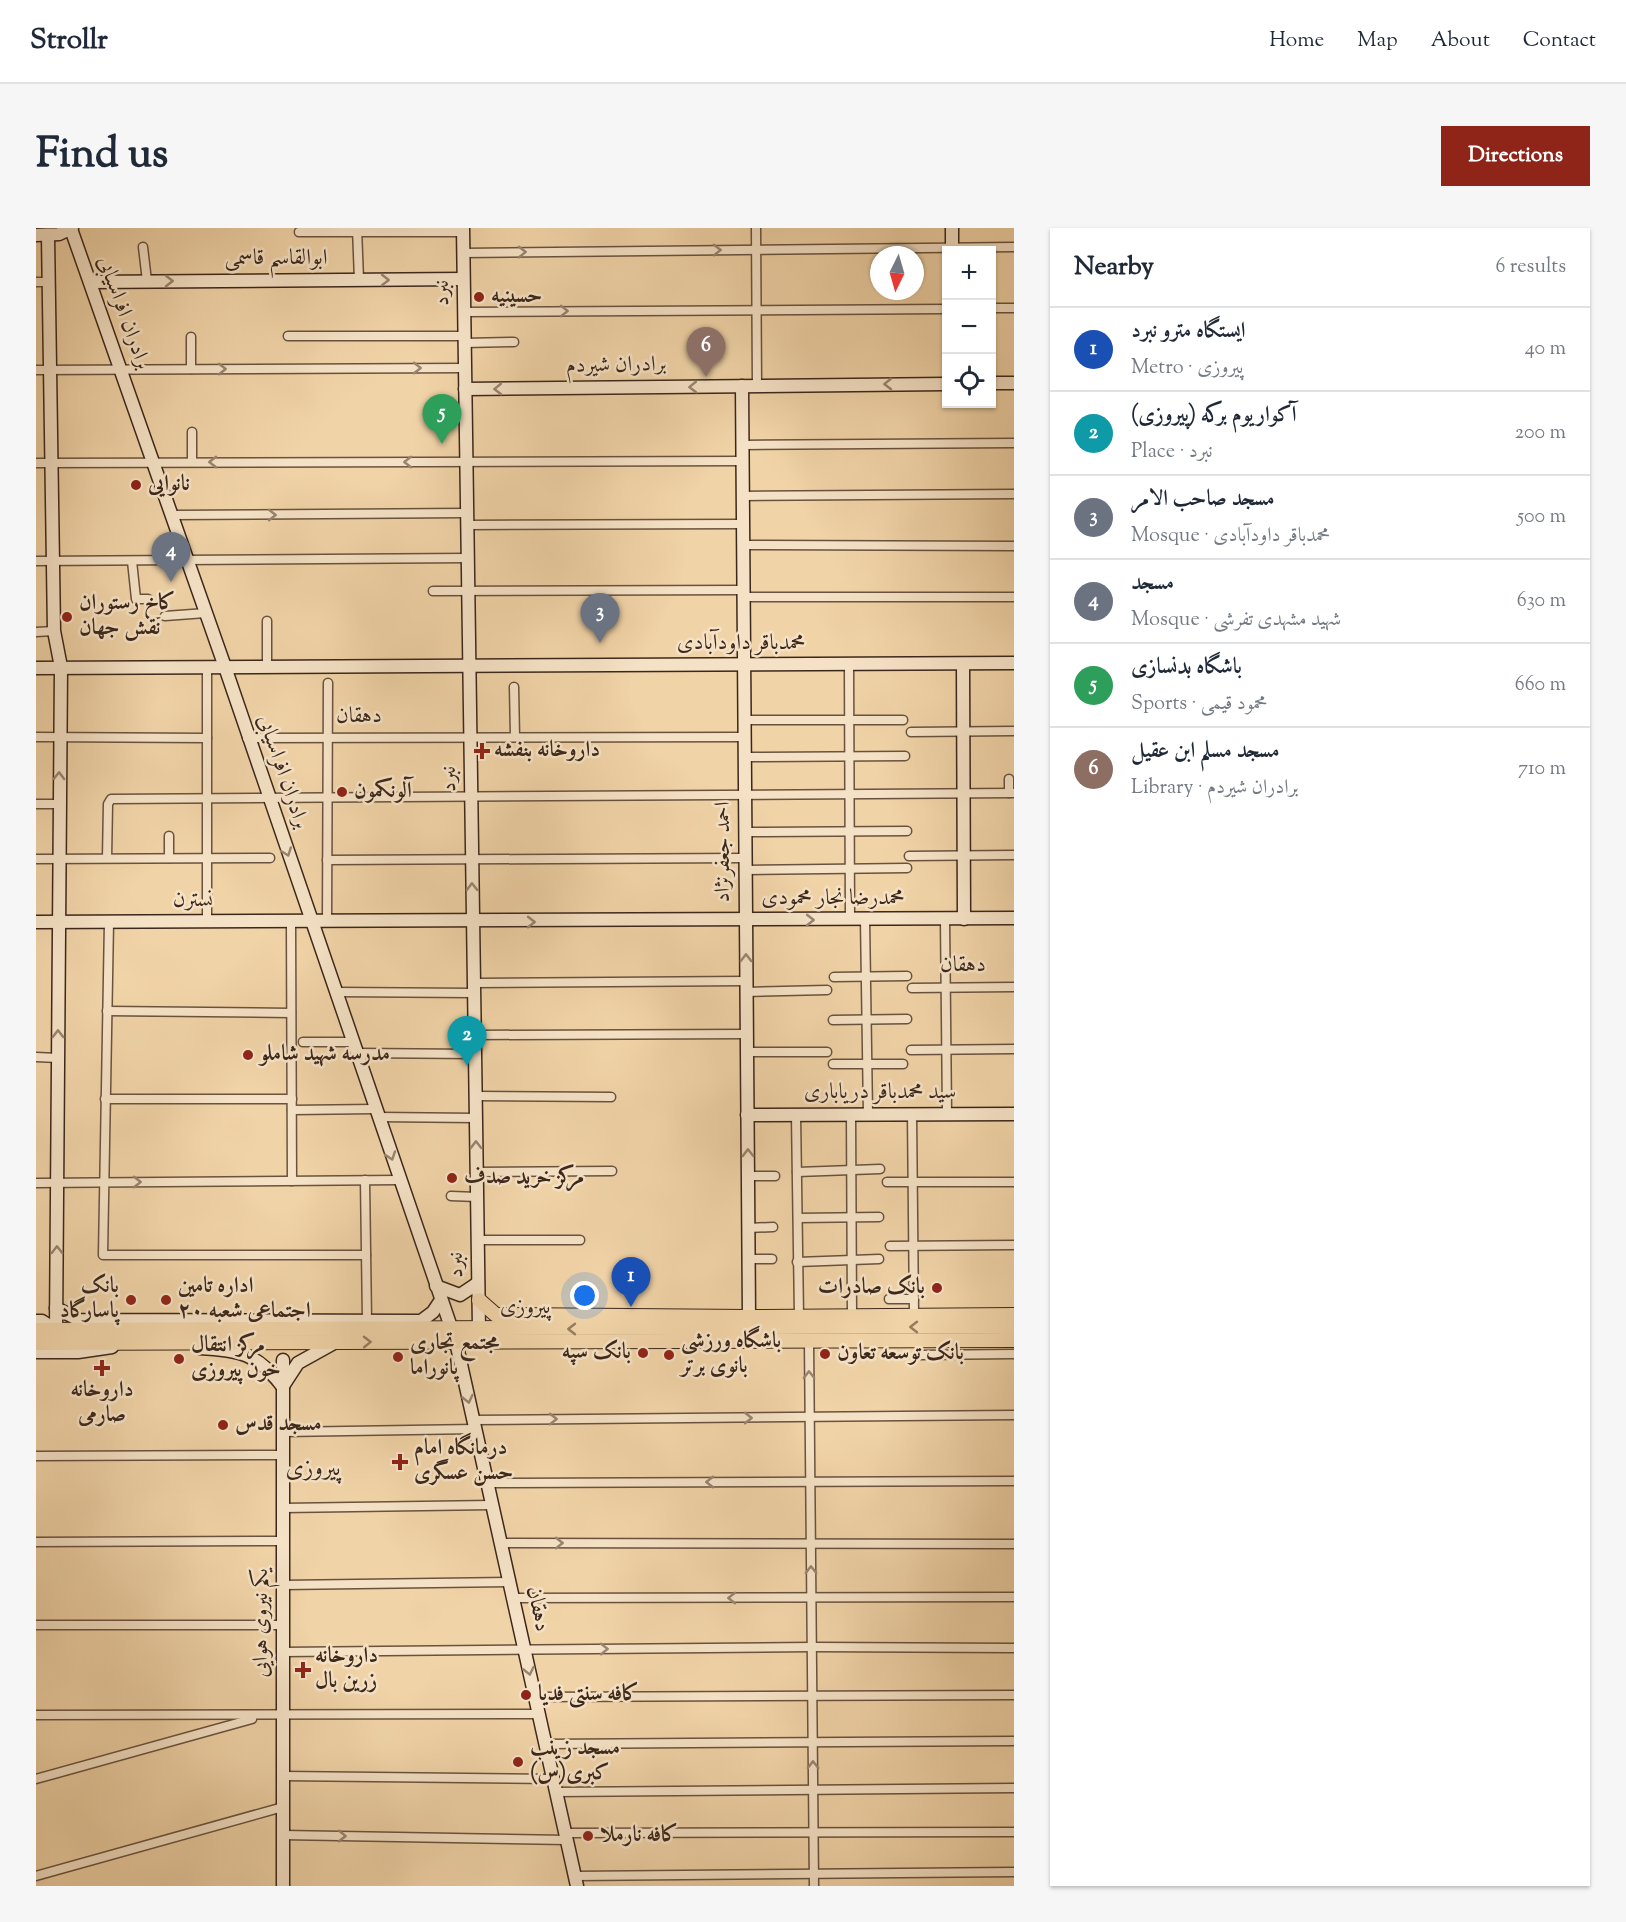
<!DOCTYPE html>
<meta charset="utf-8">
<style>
body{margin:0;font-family:"Sorts Mill Goudy",Amiri,serif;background:#f6f6f7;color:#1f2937}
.controls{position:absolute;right:18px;top:18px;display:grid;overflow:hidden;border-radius:0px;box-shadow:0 2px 4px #0004}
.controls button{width:54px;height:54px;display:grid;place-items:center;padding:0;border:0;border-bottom:2px solid #e0e1e3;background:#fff;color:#1f2937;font:30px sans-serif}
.compass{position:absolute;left:834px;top:18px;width:54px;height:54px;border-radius:50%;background:#fff;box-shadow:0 2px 4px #0004;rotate:185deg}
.you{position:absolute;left:549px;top:1068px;width:21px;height:21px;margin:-15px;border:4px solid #fff;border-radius:50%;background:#1a73e8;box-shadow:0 0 0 9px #1a73e833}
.badge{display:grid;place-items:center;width:39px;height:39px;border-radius:50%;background:#8f2418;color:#fff;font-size:20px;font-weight:700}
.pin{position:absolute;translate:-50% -50px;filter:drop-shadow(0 2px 3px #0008)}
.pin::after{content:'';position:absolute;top:32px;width:21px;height:18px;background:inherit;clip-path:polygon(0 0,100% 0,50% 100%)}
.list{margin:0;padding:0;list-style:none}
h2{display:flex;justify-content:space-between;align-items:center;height:78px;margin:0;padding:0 24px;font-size:26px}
h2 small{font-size:20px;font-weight:400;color:#747a83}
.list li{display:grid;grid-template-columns:39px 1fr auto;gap:18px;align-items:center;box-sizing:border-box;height:84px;padding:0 24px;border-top:2px solid #e0e1e3}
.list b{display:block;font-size:22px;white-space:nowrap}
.list p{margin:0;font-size:20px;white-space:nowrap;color:#747a83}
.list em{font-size:20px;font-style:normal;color:#747a83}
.icon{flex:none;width:33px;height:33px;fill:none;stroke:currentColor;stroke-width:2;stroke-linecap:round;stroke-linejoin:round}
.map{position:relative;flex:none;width:978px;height:1658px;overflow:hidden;border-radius:0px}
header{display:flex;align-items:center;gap:36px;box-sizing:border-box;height:84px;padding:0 30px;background:#fff;border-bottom:2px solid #e0e1e3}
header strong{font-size:28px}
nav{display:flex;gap:33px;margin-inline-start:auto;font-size:21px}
.intro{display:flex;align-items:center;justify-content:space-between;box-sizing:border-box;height:144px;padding:0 36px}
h1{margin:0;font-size:42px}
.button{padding:15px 27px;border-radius:0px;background:#8f2418;color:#fff;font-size:21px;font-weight:700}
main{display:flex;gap:36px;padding:0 36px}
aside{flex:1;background:#fff;border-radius:0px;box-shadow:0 2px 4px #0004}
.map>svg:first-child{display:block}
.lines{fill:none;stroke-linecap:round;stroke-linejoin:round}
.street-casing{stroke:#69523e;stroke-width:11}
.secondary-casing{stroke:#3c271b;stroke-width:15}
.primary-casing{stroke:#3c271b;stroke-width:16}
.street{stroke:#f5e2c6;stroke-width:8}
.secondary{stroke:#f5e2c6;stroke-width:12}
.primary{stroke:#f0d3a7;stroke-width:14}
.oneway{stroke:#988470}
.oneway2{stroke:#967d61}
.poi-dot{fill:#8f2418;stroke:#f5e2c6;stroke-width:2}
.labels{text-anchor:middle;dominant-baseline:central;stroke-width:5;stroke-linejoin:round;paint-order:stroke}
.street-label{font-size:22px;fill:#3c271b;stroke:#f5e2c6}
.poi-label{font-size:22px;font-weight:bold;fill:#3c271b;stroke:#f5e2c6;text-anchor:start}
.neighbourhood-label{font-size:24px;fill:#3c271b;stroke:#f5e2c6}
</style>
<header>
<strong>Strollr</strong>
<nav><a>Home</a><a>Map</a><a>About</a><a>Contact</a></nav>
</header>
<div class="intro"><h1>Find us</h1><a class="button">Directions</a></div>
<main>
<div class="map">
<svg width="978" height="1658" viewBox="0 0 978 1658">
<rect width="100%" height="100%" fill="#f0d3a7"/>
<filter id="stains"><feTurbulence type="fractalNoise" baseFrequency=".00333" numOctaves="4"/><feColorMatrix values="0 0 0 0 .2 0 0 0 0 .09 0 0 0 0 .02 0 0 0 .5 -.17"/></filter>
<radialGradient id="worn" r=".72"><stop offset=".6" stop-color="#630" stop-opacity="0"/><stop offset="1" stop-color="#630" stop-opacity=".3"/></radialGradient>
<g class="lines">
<g class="street-casing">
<g id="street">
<polyline points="321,0 323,52"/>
<polyline points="720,0 721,158"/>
<polyline points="263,4 427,4"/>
<polyline points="107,19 111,53"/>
<polyline points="427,25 978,19"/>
<polyline points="0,54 13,54"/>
<polyline points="956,80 978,80"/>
<polyline points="428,84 910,81"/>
<polyline points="252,108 428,108"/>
<polyline points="428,115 478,114"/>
<polyline points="155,141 155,109"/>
<polyline points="0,142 429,140"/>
<polyline points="707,217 978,215"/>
<polyline points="156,234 156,204"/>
<polyline points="0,235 707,233"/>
<polyline points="707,268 978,266"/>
<polyline points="136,287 431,285"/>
<polyline points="431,297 707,296"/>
<polyline points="707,317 978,318"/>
<polyline points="0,333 432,330"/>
<polyline points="96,333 100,371 112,371"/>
<polyline points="397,363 708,362"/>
<polyline points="708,369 978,369"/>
<polyline points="129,388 170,385"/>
<polyline points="231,393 231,439"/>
<polyline points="0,404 18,403"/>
<polyline points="813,436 814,692"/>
<polyline points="478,459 479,509"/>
<polyline points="709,492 867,492"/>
<polyline points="875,504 978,503"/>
<polyline points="0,509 171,510"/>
<polyline points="211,510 709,509"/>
<polyline points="709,529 869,528"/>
<polyline points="973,565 973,551"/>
<polyline points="0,576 23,576"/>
<polyline points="709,604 871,603"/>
<polyline points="133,608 133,630"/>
<polyline points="873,628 978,627"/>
<polyline points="71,630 72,576 75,571 978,565"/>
<polyline points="0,631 234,630"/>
<polyline points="291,632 709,630"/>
<polyline points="710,642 871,640"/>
<polyline points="829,691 832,886"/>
<polyline points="909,691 911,886"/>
<polyline points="73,694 67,1027 330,1027"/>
<polyline points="171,694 171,439"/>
<polyline points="255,694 256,953"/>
<polyline points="291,694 292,455"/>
<polyline points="798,749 871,748"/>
<polyline points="438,755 710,753"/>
<polyline points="876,760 978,759"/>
<polyline points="300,764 438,765"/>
<polyline points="710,764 791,762"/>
<polyline points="71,783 255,785"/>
<polyline points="797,792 871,791"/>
<polyline points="438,807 711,806"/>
<polyline points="267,814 316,814"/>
<polyline points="875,822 978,821"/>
<polyline points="711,824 791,824"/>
<polyline points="320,825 439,826"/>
<polyline points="0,829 22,830"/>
<polyline points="797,836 867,836"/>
<polyline points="439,868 575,869"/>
<polyline points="69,871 256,871"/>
<polyline points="256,882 339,881"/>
<polyline points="815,886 816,1087"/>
<polyline points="876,886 878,1087"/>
<polyline points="760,887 763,1088"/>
<polyline points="342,889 440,890"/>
<polyline points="440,944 576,943"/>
<polyline points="761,944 844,941"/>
<polyline points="712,948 739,948"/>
<polyline points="329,952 331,1093"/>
<polyline points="851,954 978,954"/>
<polyline points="0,955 363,952"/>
<polyline points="415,968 441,969"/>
<polyline points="762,990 843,989"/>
<polyline points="712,1000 737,999"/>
<polyline points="441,1012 544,1012"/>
<polyline points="854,1018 978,1017"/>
<polyline points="712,1031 736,1031"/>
<polyline points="761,1034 843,1031"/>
<polyline points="853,1071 878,1071"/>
<polyline points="773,1114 778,1658"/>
<polyline points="883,1127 978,1126"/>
<polyline points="437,1192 978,1187"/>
<polyline points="247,1204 439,1201"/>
<polyline points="0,1228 247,1227"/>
<polyline points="451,1255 978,1253"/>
<polyline points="247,1280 456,1277"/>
<polyline points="0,1314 247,1313"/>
<polyline points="465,1315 978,1316"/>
<polyline points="247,1357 473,1354"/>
<polyline points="477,1370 978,1369"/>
<polyline points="0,1397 247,1397"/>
<polyline points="247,1424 776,1419 978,1420"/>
<polyline points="499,1469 978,1467"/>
<polyline points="0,1487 503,1486"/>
<polyline points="509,1516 978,1513"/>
<polyline points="247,1548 517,1551"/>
<polyline points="0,1551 216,1491"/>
<polyline points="520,1564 978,1560"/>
<polyline points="529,1605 978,1604"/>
<polyline points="247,1607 531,1612"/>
<polyline points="0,1648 247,1579"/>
<polyline points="539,1648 978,1644"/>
</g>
</g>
<g class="secondary-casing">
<g id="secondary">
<polyline points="427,0 443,1101"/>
<polyline points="35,1 189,439 416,1102"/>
<polyline points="0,7 23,6 36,0"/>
<polyline points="12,8 18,403 25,439 20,1102"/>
<polyline points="916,20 916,0"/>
<polyline points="54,54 427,51"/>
<polyline points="956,155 978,155"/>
<polyline points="706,158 713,1089"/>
<polyline points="429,161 910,156"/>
<polyline points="927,436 928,691"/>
<polyline points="0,440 978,435"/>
<polyline points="0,694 978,690"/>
<polyline points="711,887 978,886"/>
<polyline points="400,1058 424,1067 442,1055"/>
<polyline points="20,1080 43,1092 385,1093 397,1084 405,1072"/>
<polyline points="0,1093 6,1093 20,1102"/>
<polyline points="420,1114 541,1658"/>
<path d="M163 1120C204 1122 221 1125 247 1159"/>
<polyline points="0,1124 42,1124 76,1119"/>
<polyline points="247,1132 247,1658"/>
<polyline points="247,1158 262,1135 298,1115"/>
</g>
</g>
<g class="primary-casing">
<g id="primary">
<polyline points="443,1072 460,1087 713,1089 978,1087"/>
<polyline points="0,1102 978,1098"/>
<polyline points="0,1115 978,1112"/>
</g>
</g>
<use href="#street" class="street"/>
<use href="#secondary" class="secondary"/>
<use href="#primary" class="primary"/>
</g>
<defs><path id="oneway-chevron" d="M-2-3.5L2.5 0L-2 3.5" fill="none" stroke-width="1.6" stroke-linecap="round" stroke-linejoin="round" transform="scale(1.5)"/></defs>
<g class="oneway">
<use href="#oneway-chevron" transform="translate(681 22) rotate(-1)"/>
<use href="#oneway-chevron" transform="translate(486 24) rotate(-1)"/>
<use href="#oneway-chevron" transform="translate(349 52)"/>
<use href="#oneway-chevron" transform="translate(133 53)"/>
<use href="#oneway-chevron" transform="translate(528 83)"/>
<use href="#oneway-chevron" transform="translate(381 140)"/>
<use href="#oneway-chevron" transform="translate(186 141)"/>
<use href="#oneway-chevron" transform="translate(852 156) rotate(179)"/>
<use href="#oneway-chevron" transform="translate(657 159) rotate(179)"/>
<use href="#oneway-chevron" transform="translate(462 161) rotate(179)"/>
<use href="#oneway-chevron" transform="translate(177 234) rotate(180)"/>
<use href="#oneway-chevron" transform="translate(372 234) rotate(180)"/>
<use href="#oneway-chevron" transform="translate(236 287)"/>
<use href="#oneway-chevron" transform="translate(23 548) rotate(-89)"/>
<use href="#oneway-chevron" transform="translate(251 624) rotate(70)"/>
<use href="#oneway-chevron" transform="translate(436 659) rotate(-91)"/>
<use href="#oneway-chevron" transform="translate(774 692)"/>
<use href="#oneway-chevron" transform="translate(495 694)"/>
<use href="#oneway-chevron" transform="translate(710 730) rotate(-90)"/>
<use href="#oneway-chevron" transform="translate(22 806) rotate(-90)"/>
<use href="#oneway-chevron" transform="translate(440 917) rotate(-91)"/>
<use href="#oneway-chevron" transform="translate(712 925) rotate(-91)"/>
<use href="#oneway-chevron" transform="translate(355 928) rotate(71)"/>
<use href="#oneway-chevron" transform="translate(101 954)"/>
<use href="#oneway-chevron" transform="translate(21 1022) rotate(-90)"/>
<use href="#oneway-chevron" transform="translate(773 1147) rotate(-91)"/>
<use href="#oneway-chevron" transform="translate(432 1171) rotate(77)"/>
<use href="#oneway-chevron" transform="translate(712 1190)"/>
<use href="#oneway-chevron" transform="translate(517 1191)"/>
<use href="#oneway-chevron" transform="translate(674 1254) rotate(180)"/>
<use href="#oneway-chevron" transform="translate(523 1315)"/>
<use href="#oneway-chevron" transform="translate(775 1342) rotate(-91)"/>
<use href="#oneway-chevron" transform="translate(696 1370) rotate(180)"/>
<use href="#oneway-chevron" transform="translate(568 1421) rotate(-1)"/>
<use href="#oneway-chevron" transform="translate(493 1443) rotate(77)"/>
<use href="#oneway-chevron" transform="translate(777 1537) rotate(-91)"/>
<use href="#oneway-chevron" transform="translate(306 1608) rotate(1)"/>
</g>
<g class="oneway2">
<use href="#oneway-chevron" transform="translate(878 1099) rotate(180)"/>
<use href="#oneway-chevron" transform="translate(536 1101) rotate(180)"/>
<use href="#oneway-chevron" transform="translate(331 1114) rotate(-1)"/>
</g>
<g class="poi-dot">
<circle cx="443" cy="69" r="6"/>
<circle cx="100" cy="257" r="6"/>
<circle cx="31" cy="389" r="6"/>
<path d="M443 514h6v6h6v6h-6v6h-6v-6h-6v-6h6z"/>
<circle cx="306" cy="564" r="6"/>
<circle cx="212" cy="827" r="6"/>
<circle cx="416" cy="950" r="6"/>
<circle cx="901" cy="1060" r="6"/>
<circle cx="95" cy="1072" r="6"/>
<circle cx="130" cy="1072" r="6"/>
<circle cx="607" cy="1125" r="6"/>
<circle cx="789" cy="1126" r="6"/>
<circle cx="633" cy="1127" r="6"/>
<circle cx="362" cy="1129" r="6"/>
<circle cx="143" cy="1131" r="6"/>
<path d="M63 1131h6v6h6v6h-6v6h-6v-6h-6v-6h6z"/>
<circle cx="187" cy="1197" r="6"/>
<path d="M361 1225h6v6h6v6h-6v6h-6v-6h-6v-6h6z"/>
<path d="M264 1433h6v6h6v6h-6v6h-6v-6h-6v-6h6z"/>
<circle cx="490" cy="1467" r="6"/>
<circle cx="482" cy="1534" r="6"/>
<circle cx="552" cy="1608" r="6"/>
</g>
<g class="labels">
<g class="street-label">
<text x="240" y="31">ابوالقاسم قاسمی</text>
<text transform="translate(407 65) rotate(-91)">نبرد</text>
<text transform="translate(87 85) rotate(70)">برادران افراسیابی</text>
<text transform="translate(580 138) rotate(-1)">برادران شیردم</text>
<text x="705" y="416">محمدباقر داودآبادی</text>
<text x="323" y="489">دهقان</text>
<text transform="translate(246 544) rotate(71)">برادران افراسیابی</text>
<text transform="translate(414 551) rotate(-91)">نبرد</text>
<text transform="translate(688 624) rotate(-90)">احمد جعفرنژاد</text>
<text x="797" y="671">محمدرضا نجار محمودی</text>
<text x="157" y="673">نسترن</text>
<text x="927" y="738">دهقان</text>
<text x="844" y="865">سید محمدباقر دریاباری</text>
<text transform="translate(421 1037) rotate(-91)">نبرد</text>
<text x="489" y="1080">پیروزی</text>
<text transform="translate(501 1381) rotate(78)">دهقان</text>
<text transform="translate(226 1395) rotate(-90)">یکم نیروی هوایی</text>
</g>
<g class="poi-label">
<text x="455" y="69">حسینیه</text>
<text x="112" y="257">نانوایی</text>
<text x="43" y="376">کاخ رستوران<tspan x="43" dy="25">نقش جهان</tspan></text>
<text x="458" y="523">داروخانه بنفشه</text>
<text x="318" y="564">آلونکمون</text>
<text x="224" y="827">مدرسه شهید شاملو</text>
<text x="428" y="950">مرکز خرید صدف</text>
<text x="83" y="1059" text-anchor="end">بانک<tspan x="83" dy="25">پاسارگاد</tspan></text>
<text x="142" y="1059">اداره تامین<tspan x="142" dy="25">اجتماعی شعبه ۲۰</tspan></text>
<text x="889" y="1060" text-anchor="end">بانک صادرات</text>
<text x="645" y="1114">باشگاه ورزشی<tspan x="645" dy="25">بانوی برتر</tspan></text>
<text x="374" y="1116">مجتمع تجاری<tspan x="374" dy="25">پانوراما</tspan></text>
<text x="155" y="1118">مرکز انتقال<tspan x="155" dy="25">خون پیروزی</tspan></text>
<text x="595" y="1125" text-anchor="end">بانک سپه</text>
<text x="801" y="1126">بانک توسعه تعاون</text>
<text x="66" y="1163" text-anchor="middle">داروخانه<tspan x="66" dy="25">صارمی</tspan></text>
<text x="199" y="1197">مسجد قدس</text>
<text x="378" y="1221">درمانگاه امام<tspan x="378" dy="25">حسن عسگری</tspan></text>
<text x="279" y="1429">داروخانه<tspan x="279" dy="25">زرین بال</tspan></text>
<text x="502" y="1467">کافه سنتی فدیا</text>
<text x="494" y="1521">مسجد زینب<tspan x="494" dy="25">کبری(س)</tspan></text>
<text x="564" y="1608">کافه نارملا</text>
</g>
<g class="neighbourhood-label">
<text x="277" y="1241">پیروزی</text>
</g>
</g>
<rect width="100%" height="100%" filter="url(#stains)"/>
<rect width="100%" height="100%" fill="url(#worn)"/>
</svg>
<div class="controls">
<button>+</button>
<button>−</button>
<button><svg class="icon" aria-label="locate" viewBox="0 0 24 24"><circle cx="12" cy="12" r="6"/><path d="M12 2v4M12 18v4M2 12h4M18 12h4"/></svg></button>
</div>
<svg class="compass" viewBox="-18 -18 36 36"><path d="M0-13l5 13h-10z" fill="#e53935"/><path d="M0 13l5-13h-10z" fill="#747a83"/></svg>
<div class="you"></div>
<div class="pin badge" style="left:595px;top:1079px;background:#1a4fb4">1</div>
<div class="pin badge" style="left:431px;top:838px;background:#0f9aa8">2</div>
<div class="pin badge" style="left:564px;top:415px;background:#6b7280">3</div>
<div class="pin badge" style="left:135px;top:354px;background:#6b7280">4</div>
<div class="pin badge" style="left:406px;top:216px;background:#2e9e5b">5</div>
<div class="pin badge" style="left:670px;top:149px;background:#8d6e63">6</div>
</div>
<aside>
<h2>Nearby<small>6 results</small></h2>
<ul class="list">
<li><span class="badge" style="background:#1a4fb4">1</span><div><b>ایستگاه مترو نبرد</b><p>Metro · پیروزی</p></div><em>40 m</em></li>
<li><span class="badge" style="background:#0f9aa8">2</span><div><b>آکواریوم برکه (پیروزی)</b><p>Place · نبرد</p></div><em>200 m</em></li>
<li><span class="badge" style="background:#6b7280">3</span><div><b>مسجد صاحب الامر</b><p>Mosque · محمدباقر داودآبادی</p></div><em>500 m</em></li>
<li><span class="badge" style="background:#6b7280">4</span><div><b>مسجد</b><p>Mosque · شهید مشهدی تفرشی</p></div><em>630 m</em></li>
<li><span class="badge" style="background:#2e9e5b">5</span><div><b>باشگاه بدنسازی</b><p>Sports · محمود قیمی</p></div><em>660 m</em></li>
<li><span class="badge" style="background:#8d6e63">6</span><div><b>مسجد مسلم ابن عقیل</b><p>Library · برادران شیردم</p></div><em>710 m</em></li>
</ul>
</aside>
</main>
